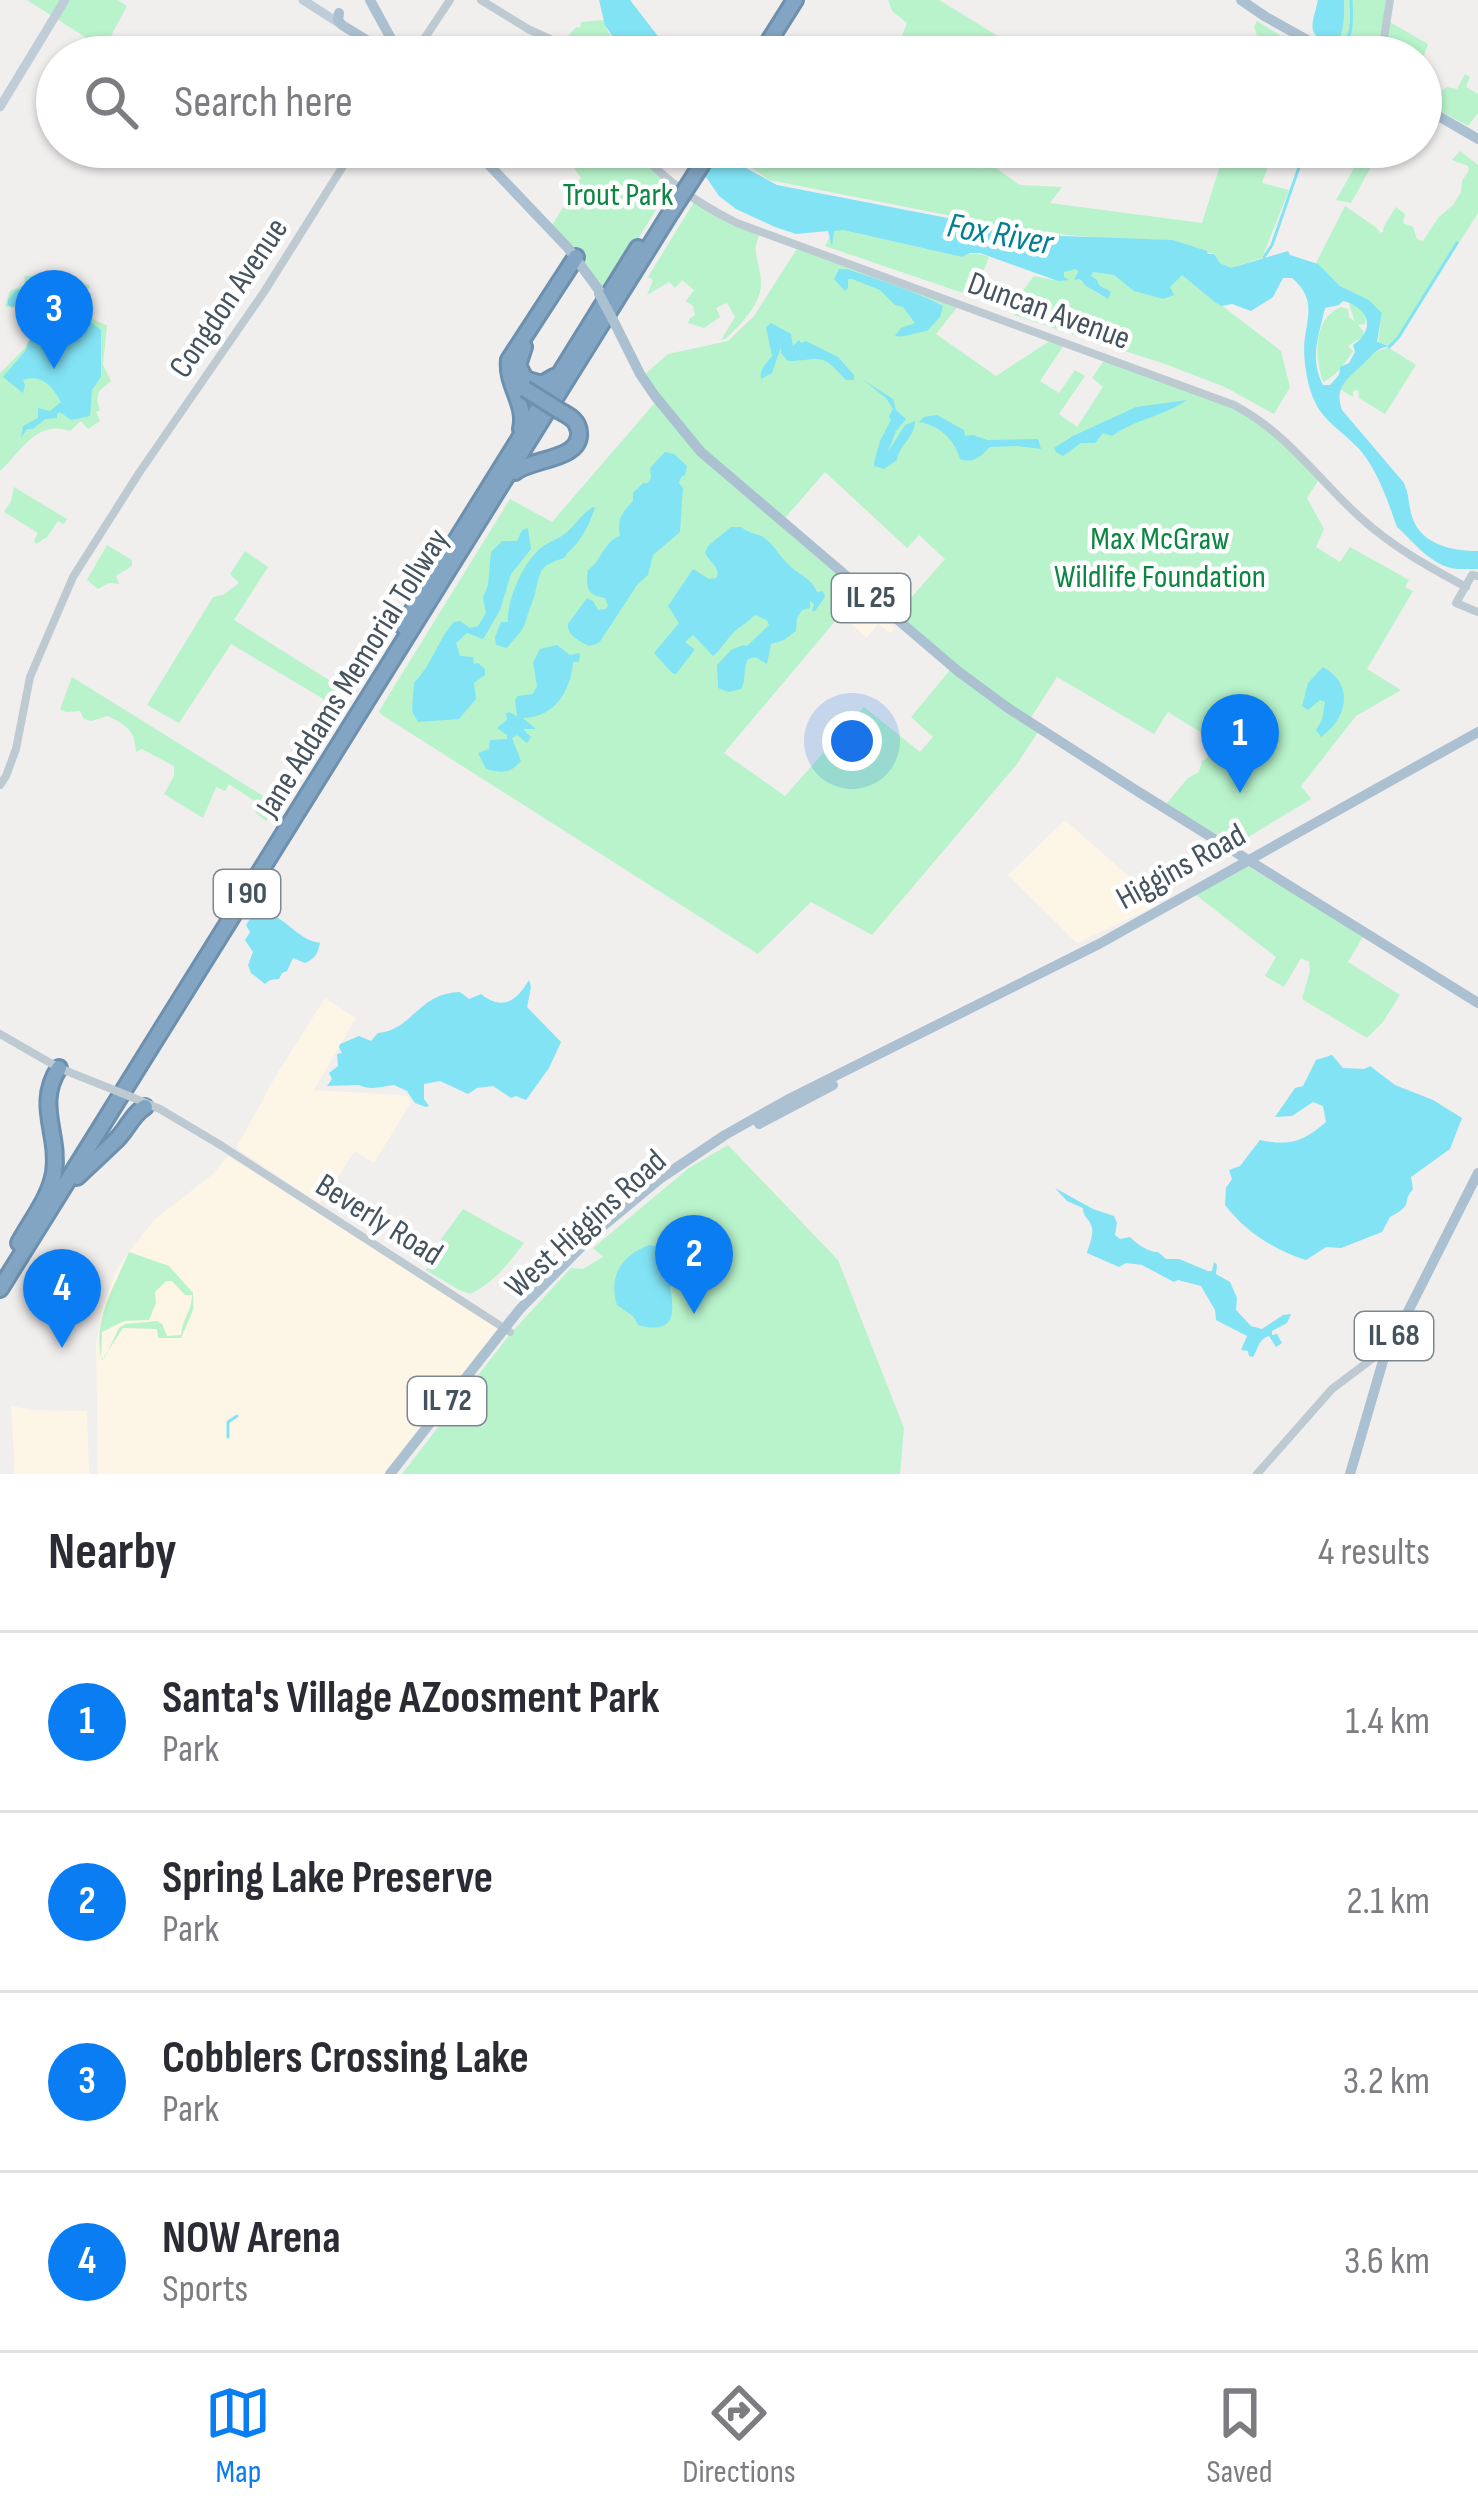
<!DOCTYPE html>
<style>
body{margin:0;font-family:"Sofia Sans Condensed",sans-serif;background:#f2f2f3;color:#2b2b33}
.you{position:absolute;left:852px;top:741px;width:42px;height:42px;margin:-30px;border:9px solid #fff;border-radius:50%;background:#1a73e8;box-shadow:0 0 0 18px #1a73e833}
.badge{display:grid;place-items:center;width:78px;height:78px;border-radius:50%;background:#097df1;color:#fff;font-size:39px;font-weight:700}
.pin{position:absolute;translate:-50% -99px;filter:drop-shadow(0 3px 6px #0008)}
.pin::after{content:'';position:absolute;top:63px;width:42px;height:36px;background:inherit;clip-path:polygon(0 0,100% 0,50% 100%)}
.list{margin:0;padding:0;list-style:none}
h2{display:flex;justify-content:space-between;align-items:center;height:156px;margin:0;padding:0 48px;font-size:51px}
h2 small{font-size:39px;font-weight:400;color:#7c7c81}
.list li{display:grid;grid-template-columns:78px 1fr auto;gap:36px;align-items:center;box-sizing:border-box;height:180px;padding:0 48px;border-top:3px solid #e1e1e2}
.list b{display:block;font-size:45px;white-space:nowrap}
.list p{margin:0;font-size:39px;white-space:nowrap;color:#7c7c81}
.list em{font-size:39px;font-style:normal;color:#7c7c81}
.icon{flex:none;width:66px;height:66px;fill:none;stroke:currentColor;stroke-width:2;stroke-linecap:round;stroke-linejoin:round}
.map{position:relative;flex:none;width:1478px;height:1474px;overflow:hidden}
.search{position:absolute;background:#fff;box-shadow:0 3px 9px #0004;left:36px;right:36px;top:36px;height:132px;display:flex;align-items:center;gap:30px;box-sizing:border-box;padding:0 42px;border-radius:66px;color:#7c7c81;font-size:45px}
.sheet{height:876px;background:#fff}
nav{display:flex;justify-content:space-around;align-items:center;box-sizing:border-box;height:168px;border-top:3px solid #e1e1e2;background:#fff;font-size:33px;color:#7c7c81}
nav a{display:grid;justify-items:center;gap:6px}
nav .on{color:#097df1}
.map>svg:first-child{display:block}
.commercial{fill:#fdf5e6}
.green{fill:#b8f3cb;fill-rule:evenodd}
.water{fill:#82e3f4;fill-rule:evenodd}
.lines{fill:none;stroke-linecap:round;stroke-linejoin:round}
.stream{stroke:#82e3f4;stroke-width:3}
.motorway-casing{stroke:#6d90ae;stroke-width:20}
.tertiary{stroke:#bdcad2;stroke-width:8}
.secondary{stroke:#bfcdd9;stroke-width:9}
.primary{stroke:#abc0d0;stroke-width:10}
.motorway{stroke:#81a5c2;stroke-width:14}
.motorway-bridge-casing{stroke:#6d90ae;stroke-width:20;stroke-linecap:butt}
.tertiary-bridge{stroke:#bdcad2;stroke-width:8}
.primary-bridge{stroke:#abc0d0;stroke-width:10}
.motorway-bridge{stroke:#81a5c2;stroke-width:14}
.labels{text-anchor:middle;dominant-baseline:central;stroke-width:9;stroke-linejoin:round;paint-order:stroke}
.shield{fill:#fff;stroke:#7d878e;stroke-width:3}
.shield-label{font-size:30px;font-weight:bold;fill:#45535e}
.park-label{font-size:33px;fill:#0e8643;stroke:#fff}
.street-label{font-size:33px;fill:#45535e;stroke:#fff}
.water-label{font-size:36px;font-style:italic;fill:#037f94;stroke:#fff}
</style>
<div class="map">
<svg width="1478" height="1474" viewBox="0 0 1478 1474">
<rect width="100%" height="100%" fill="#f1eeee"/>
<g class="commercial">
<polygon points="860,597 884,618 886,616 891,620 889,623 895,628 890,633 878,624 867,638 843,617"/>
<polygon points="1065,820 1160,904 1077,943 1008,875"/>
<polygon points="325,998 356,1018 314,1090 397,1095 407,1096 411,1102 374,1163 355,1151 320,1204 236,1148 278,1072"/>
<polygon points="228,1156 501,1329 387,1474 98,1474 96,1345 102,1310 114,1276 124,1258 154,1220 213,1174"/>
<polygon points="11,1406 32,1410 87,1411 89,1474 15,1474"/>
</g>
<g class="green">
<polygon points="27,0 117,0 127,6 104,49"/>
<polygon points="888,0 939,0 1011,44 1001,57 971,57 954,42 940,57 901,57 900,41 907,23 892,11"/>
<path d="M1344 0H1389L1380 57H1341L1329 51C1341 40 1346 18 1344 0Z"/>
<polygon points="603,20 605,20 608,32 617,42 615,57 579,57 562,43 576,27 580,28 581,22"/>
<polygon points="1257,21 1294,44 1289,57 1241,57 1257,35 1254,27"/>
<polygon points="1388,21 1428,44 1421,64 1421,57 1383,57"/>
<polygon points="1465,74 1470,77 1466,87 1478,94 1478,113 1468,126 1425,103 1447,87 1457,89"/>
<polygon points="579,147 633,147 671,186 604,293 551,227 581,178 570,162"/>
<polygon points="733,147 951,147 978,169 984,160 1020,185 1062,187 1050,203 1202,223 1226,147 1275,147 1262,183 1289,190 1262,258 1231,268 1220,263 1214,254 1173,240 1109,239 1028,231 769,180 748,165 753,158 751,153 747,150 744,155"/>
<polygon points="1366,147 1382,147 1351,203 1336,200"/>
<polygon points="1460,151 1478,165 1478,213 1393,346 1378,343 1382,313 1369,300 1340,286 1316,263 1345,206 1377,228 1380,233 1383,232 1384,226 1396,207 1405,214 1403,223 1413,227 1417,239 1423,241 1438,218 1453,205 1461,192 1462,181 1469,170 1468,166 1452,160"/>
<path d="M694 202 760 234C750 252 761 264 761 283 762 303 740 326 725 339L721 340 735 317 727 303 716 308 720 317 704 328 688 323 690 318 695 315 693 306 686 301 694 290 682 280 675 288 669 282 647 295 653 280 648 277Z"/>
<path d="M834 230H843L962 257C972 252 978 253 989 257L982 275 1022 292 1034 276 1058 281 1064 277V271L1076 269C1083 283 1092 293 1108 298L1105 288 1099 285 1090 276 1093 272 1114 275 1135 291 1163 299 1171 284 1182 275 1281 351 1290 387 1274 414 1225 387 1165 364 1014 315 1013 310 825 246Z"/>
<polygon points="798,247 958,306 936,334 996,376 1051,340 1064,345 1040,381 1059,393 1075,370 1085,376 1059,414 1077,427 1103,387 1092,378 1105,359 1218,400 1272,431 1319,479 1307,498 1324,529 1316,547 1340,562 1350,547 1409,580 1405,587 1413,591 1367,669 1401,690 1356,716 1301,786 1311,799 1235,845 1166,804 1188,778 1199,772 1202,761 1208,757 1210,738 1168,712 1154,734 1057,677 1030,719 970,676 896,615 945,559 919,535 907,548 825,472 779,525 859,593 724,753 785,796 864,707 920,752 933,737 911,717 950,670 1038,732 1017,764 872,935 811,902 758,954 382,715 379,711 510,499 552,522 659,398 645,374 668,354 728,341 754,316"/>
<path d="M25 276 69 275 90 286 87 291 91 294C82 312 89 320 107 325L103 365 111 381 99 391 97 400 100 410 96 412 100 421 88 429 81 421 70 431C37 419 21 451 0 471V373L25 348 36 324 31 318 41 302 28 297 14 308 5 306 10 291 24 285Z"/>
<path d="M1351 303C1360 307 1367 314 1365 324L1358 325 1364 332 1363 337 1348 346 1353 351C1345 363 1335 377 1323 382 1315 357 1312 319 1341 307L1348 309 1349 317 1355 322 1349 304Z"/>
<path d="M1389 348 1416 365 1385 414 1359 398 1358 390 1353 391V397L1340 389C1349 373 1371 349 1389 348Z"/>
<polygon points="14,487 67,519 64,524 58,521 47,537 36,544 34,541 38,533 4,512 11,501"/>
<polygon points="107,545 132,560 132,566 116,576 119,584 109,583 98,589 87,580"/>
<polygon points="245,551 268,567 234,620 348,692 337,707 231,644 179,723 147,705 213,597 223,595 239,583 230,574"/>
<path d="M72 677 265 797 263 810 270 815 266 821 255 812 259 804 229 784 225 791 216 787 203 818 164 794 174 776V766L142 749 136 752C135 730 126 725 108 716L91 721 84 719 80 711 66 712 60 709Z"/>
<polygon points="1247,866 1364,935 1348,962 1400,995 1383,1022 1367,1038 1302,999 1310,971 1309,962 1301,958 1284,987 1265,976 1276,957 1196,895"/>
<polygon points="728,1145 838,1260 904,1428 900,1474 402,1474 510,1334 571,1268 583,1269 603,1257 593,1248 689,1168"/>
<path d="M463 1209 524 1243C508 1264 495 1282 470 1294L459 1290 426 1270 429 1266 413 1256 417 1247 434 1249Z"/>
<path d="M129 1252 169 1266 193 1293V1310L181 1338H158L157 1329 123 1328 102 1360C91 1323 115 1285 129 1252ZM166 1281H172L185 1295H192C192 1311 182 1319 181 1335L167 1336 162 1324 157 1321 125 1324 119 1328 105 1357 101 1359 102 1332 124 1321 149 1320 156 1303 155 1292Z"/>
</g>
<g class="water">
<polygon points="599,0 630,0 674,57 615,57 617,43 605,25"/>
<path d="M1318 0H1344C1345 12 1344 37 1335 46 1303 35 1313 24 1318 0Z"/>
<path d="M679 147H731L741 158 746 152 749 153 750 159 747 162 746 168 777 185 958 220 1062 236 1173 240 1207 251 1208 254H1214L1220 263 1231 268 1288 251 1290 255 1318 264 1340 286 1369 300 1382 313 1377 342 1389 346C1377 349 1375 352 1366 361 1350 378 1333 385 1342 410L1404 483C1409 495 1408 500 1411 513 1418 544 1451 551 1478 551V569C1471 569 1464 569 1457 569 1431 566 1415 543 1397 527 1388 502 1378 471 1360 450 1346 434 1324 422 1315 402 1307 386 1302 355 1305 337 1309 312 1314 297 1292 278H1283L1273 297 1251 311 1232 304 1222 306 1216 303 1182 275 1170 287 1174 295 1163 299 1134 291 1114 275 1093 272 1091 276 1097 280 1099 285 1111 292 1108 299 1086 286 1080 279 1074 280 1078 272 1076 269 1064 272V277L1069 280 1058 281 980 253H970L962 257 843 230 834 231 832 246 828 231 796 234 775 227 736 209 719 196 706 177C693 173 686 158 679 147ZM1343 301C1368 307 1377 329 1353 345L1355 352 1349 363 1340 367 1339 375 1330 385H1323C1309 358 1319 335 1325 308L1339 305Z"/>
<path d="M839 269H847C879 280 915 291 943 306L940 317 927 331C917 332 904 338 895 336L901 328 915 323 903 307 895 305 880 290 852 279H848V288L845 291 834 279Z"/>
<path d="M36 280 65 281 81 286 83 316 101 330V377L92 390 90 416 71 420 60 412 57 414V418L45 419 33 429H27L21 438 23 426 38 418V408L50 411 61 402C53 387 42 373 23 380L25 385 23 393 3 377 26 350 33 332 40 328 42 301C28 292 25 300 13 307L8 305V300L15 291 28 287Z"/>
<path d="M771 323 791 334 793 346 799 340 801 343 806 341 838 357 854 375V380H846C820 351 823 360 788 361L781 353V347L772 373 761 379C759 370 766 363 772 356L766 327Z"/>
<path d="M862 379 893 399 896 410 906 419 896 431 888 452 905 425 915 421C915 437 899 445 897 460L884 469 874 466V463L880 441 891 420 889 416 893 409 886 398Z"/>
<path d="M1187 400C1164 416 1136 419 1112 436L1103 433 1095 443H1081L1063 456 1056 452 1054 448 1073 436 1136 407Z"/>
<path d="M937 415 964 430 965 436 973 435 987 440 1038 439 1041 449 1017 446 990 447C981 456 974 464 960 459 955 440 939 425 919 422L924 417Z"/>
<path d="M665 452 674 454 687 466 685 475 681 477 679 483 683 488 680 532 653 555 648 575 637 585 599 643 589 646C580 641 567 636 568 624L587 598 593 601 598 610 606 609 608 606 605 598C588 595 585 589 588 570 602 561 603 542 620 536 617 519 621 514 633 501V493L643 483H648L651 478 650 468Z"/>
<path d="M593 507 595 508C591 519 587 529 580 539 575 547 569 550 564 558 539 566 541 569 535 594 532 603 528 613 525 623 522 633 513 639 507 648L496 645 495 637 501 622H508C506 602 524 560 542 547 550 541 558 539 566 533 576 525 581 514 593 507Z"/>
<path d="M731 527H741C746 531 752 533 759 535 772 540 779 556 788 564 798 575 811 577 817 592L823 591 825 597 815 611H812L814 604 810 601V608L802 610 797 618 796 631 784 640 771 644 767 664 755 657 748 659C742 671 747 679 741 689L728 692 718 688 717 665 731 650 743 645 747 646 769 625 767 620 755 615C748 622 742 625 735 631 727 638 722 649 713 656L693 635 685 642 694 649 693 652 676 674 672 673 654 653 679 623 668 606 693 569 709 579 716 578C722 569 709 561 705 553L708 546Z"/>
<path d="M528 528 531 549 511 574 500 610 485 636 483 639 467 633 456 643 460 656 473 657 474 664 478 663 485 669V675L474 683 476 699 459 719 418 722 412 711 414 683C433 663 437 641 454 622L460 621 470 628 478 626 486 613 483 598 488 585 491 552 502 541H517L522 530Z"/>
<path d="M557 645 570 655 580 653 579 662H573C571 691 554 718 523 718L536 729H523L531 737 527 743 517 735 512 738 521 761C510 774 502 773 486 769L478 753 489 749 490 740 507 739V735L497 728 507 720 506 714 509 712 517 716 515 700 518 696 533 694 537 686 533 663 540 649Z"/>
<path d="M1323 667C1356 685 1346 720 1321 737L1316 730 1322 720 1325 702 1320 700 1308 710 1302 706 1308 683Z"/>
<path d="M262 912C287 916 295 939 320 943 318 953 315 959 305 963L293 958 287 971 282 973 279 979 270 980 265 984 251 973 248 965 253 952 245 940 250 932 246 925 251 917 256 918Z"/>
<path d="M529 980 531 987 527 1007 561 1042 549 1068 526 1100 516 1096 511 1098 493 1086 477 1088 468 1094 440 1081 424 1084V1099L429 1106 426 1107 415 1103 407 1091 394 1085C383 1086 370 1091 359 1085L327 1086 332 1079 329 1073 338 1066 337 1054 342 1053 339 1047 340 1044 359 1036 371 1041 378 1033C413 1030 418 993 460 992L469 999 481 994C504 1012 517 1000 529 980Z"/>
<path d="M1332 1055 1343 1068 1364 1069 1370 1066 1395 1085 1433 1100 1462 1118 1450 1149 1411 1177 1413 1189C1400 1204 1416 1203 1390 1217L1382 1232 1341 1248 1326 1247 1306 1260C1273 1249 1247 1233 1225 1205L1226 1188 1232 1179 1229 1170 1240 1166 1260 1140C1290 1146 1303 1142 1326 1122L1323 1106 1313 1102 1292 1116 1275 1117 1295 1088 1303 1086 1316 1060Z"/>
<path d="M1055 1188 1093 1209 1114 1216 1117 1223 1115 1235 1120 1239 1130 1237C1138 1245 1148 1252 1158 1252L1166 1259H1179L1208 1271H1212L1214 1262 1217 1265 1216 1274 1230 1282 1237 1298 1236 1310 1251 1326 1262 1329 1283 1315 1291 1314 1287 1323 1272 1331V1335L1277 1334 1282 1343 1276 1347 1269 1336C1259 1338 1258 1349 1253 1357L1249 1356 1248 1351 1241 1350 1247 1336 1216 1320 1215 1310 1201 1286 1178 1280 1174 1282 1142 1265 1126 1263 1119 1267 1087 1253C1089 1245 1095 1233 1091 1225 1088 1217 1083 1217 1083 1208L1067 1201Z"/>
<path d="M649 1245 686 1252 712 1271 710 1283C709 1284 677 1284 674 1284L670 1287C675 1314 675 1335 638 1325L633 1316 617 1305C608 1276 622 1255 649 1245Z"/>
</g>
<g class="lines">
<g class="stream">
<path d="M1335 51C1354 44 1352 18 1351 0"/>
<polyline points="1264,257 1272,245 1306,147"/>
<polyline points="1389,347 1398,338 1457,243"/>
<polyline points="228,1437 228,1422 237,1416"/>
</g>
<g class="motorway-casing">
<g id="motorway">
<polyline points="759,57 795,0"/>
<polyline points="524,347 518,365 525,379 542,384 554,377"/>
<path d="M521 429C527 404 506 385 509 360L576 257"/>
<path d="M515 472C532 458 582 460 579 432 578 420 569 416 560 411"/>
<polyline points="403,626 638,248"/>
<path d="M114 1142C126 1132 132 1114 145 1107"/>
<polyline points="77,1177 112,1144"/>
<path d="M19 1243C31 1221 50 1197 54 1173 60 1134 35 1105 59 1068"/>
<polyline points="0,1289 671,212"/>
</g>
</g>
<g class="tertiary">
<polyline points="481,0 528,29 563,45 578,57"/>
<polyline points="412,57 450,0"/>
<polyline points="1381,57 1390,0"/>
<path d="M635 147C664 180 698 204 737 223L1234 405C1289 434 1317 479 1362 519 1393 547 1429 567 1466 587"/>
<polyline points="1478,576 1472,575 1456,603 1478,612"/>
<polyline points="0,785 6,776 16,749 30,677 73,577 139,473 264,292 355,147"/>
<polyline points="0,1034 59,1068 109,1088"/>
<polyline points="129,1096 160,1109 222,1146 510,1332"/>
<polyline points="1257,1474 1332,1389 1389,1346"/>
</g>
<g class="secondary">
<polyline points="303,0 342,25"/>
<polyline points="0,107 65,0"/>
</g>
<g class="primary">
<polyline points="370,0 401,57"/>
<polyline points="1241,0 1266,17 1338,57"/>
<polyline points="339,13 338,20 342,25 394,57"/>
<polyline points="1421,106 1478,139"/>
<polyline points="472,147 568,248 601,293"/>
<polyline points="613,320 640,374 655,396 701,452 959,672 1008,708 1134,789 1478,1003"/>
<polyline points="759,1124 833,1085"/>
<polyline points="390,1474 520,1309 596,1232 661,1178 725,1135 787,1100 1099,944 1478,732"/>
<polyline points="1350,1474 1383,1361 1478,1173"/>
</g>
<use href="#motorway" class="motorway"/>
<g class="motorway-bridge-casing">
<g id="motorway-bridge">
<polyline points="671,212 713,147"/>
<polyline points="525,389 560,411"/>
</g>
</g>
<polyline class="tertiary-bridge" points="109,1088 129,1096"/>
<polyline class="primary-bridge" points="599,294 613,320"/>
<use href="#motorway-bridge" class="motorway-bridge"/>
</g>
<g class="labels">
<g class="shield">
<rect x="832" y="574" width="78" height="48" rx="9"/>
<rect x="214" y="870" width="66" height="48" rx="9"/>
<rect x="1355" y="1312" width="78" height="48" rx="9"/>
<rect x="408" y="1377" width="78" height="48" rx="9"/>
</g>
<g class="shield-label">
<text x="871" y="598">IL 25</text>
<text x="247" y="894">I 90</text>
<text x="1394" y="1336">IL 68</text>
<text x="447" y="1401">IL 72</text>
</g>
<g class="park-label">
<text x="618" y="195">Trout Park</text>
<text x="1160" y="539">Max McGraw<tspan x="1160" dy="38">Wildlife Foundation</tspan></text>
</g>
<g class="street-label">
<text transform="translate(229 298) rotate(-56)">Congdon Avenue</text>
<text transform="translate(1049 311) rotate(20)">Duncan Avenue</text>
<text transform="translate(353 673) rotate(-58)">Jane Addams Memorial Tollway</text>
<text transform="translate(1181 867) rotate(-29)">Higgins Road</text>
<text transform="translate(379 1220) rotate(32)">Beverly Road</text>
<text transform="translate(586 1224) rotate(-42)">West Higgins Road</text>
</g>
<g class="water-label">
<text transform="translate(1000 235) rotate(10)">Fox River</text>
</g>
</g>
</svg>
<div class="you"></div>
<div class="pin badge" style="left:1240px;top:793px">1</div>
<div class="pin badge" style="left:694px;top:1314px">2</div>
<div class="pin badge" style="left:54px;top:369px">3</div>
<div class="pin badge" style="left:62px;top:1348px">4</div>
<div class="search"><svg class="icon" aria-label="search" viewBox="0 0 24 24"><circle cx="10" cy="10" r="6"/><path d="M15 15l6 6"/></svg>Search here</div>
</div>
<section class="sheet">
<h2>Nearby<small>4 results</small></h2>
<ul class="list">
<li><span class="badge">1</span><div><b>Santa's Village AZoosment Park</b><p>Park</p></div><em>1.4 km</em></li>
<li><span class="badge">2</span><div><b>Spring Lake Preserve</b><p>Park</p></div><em>2.1 km</em></li>
<li><span class="badge">3</span><div><b>Cobblers Crossing Lake</b><p>Park</p></div><em>3.2 km</em></li>
<li><span class="badge">4</span><div><b>NOW Arena</b><p>Sports</p></div><em>3.6 km</em></li>
</ul>
</section>
<nav>
<a class="on"><svg class="icon" aria-label="map" viewBox="0 0 24 24"><path d="M3 6l6-2 6 2 6-2v14l-6 2-6-2-6 2zM9 4v14M15 6v14"/></svg>Map</a>
<a><svg class="icon" aria-label="directions" viewBox="0 0 24 24"><path d="M12 3l9 9-9 9-9-9zM9 14v-3h6M13 9l2 2-2 2"/></svg>Directions</a>
<a><svg class="icon" aria-label="saved" viewBox="0 0 24 24"><path d="M7 4h10v16l-5-4-5 4z"/></svg>Saved</a>
</nav>
